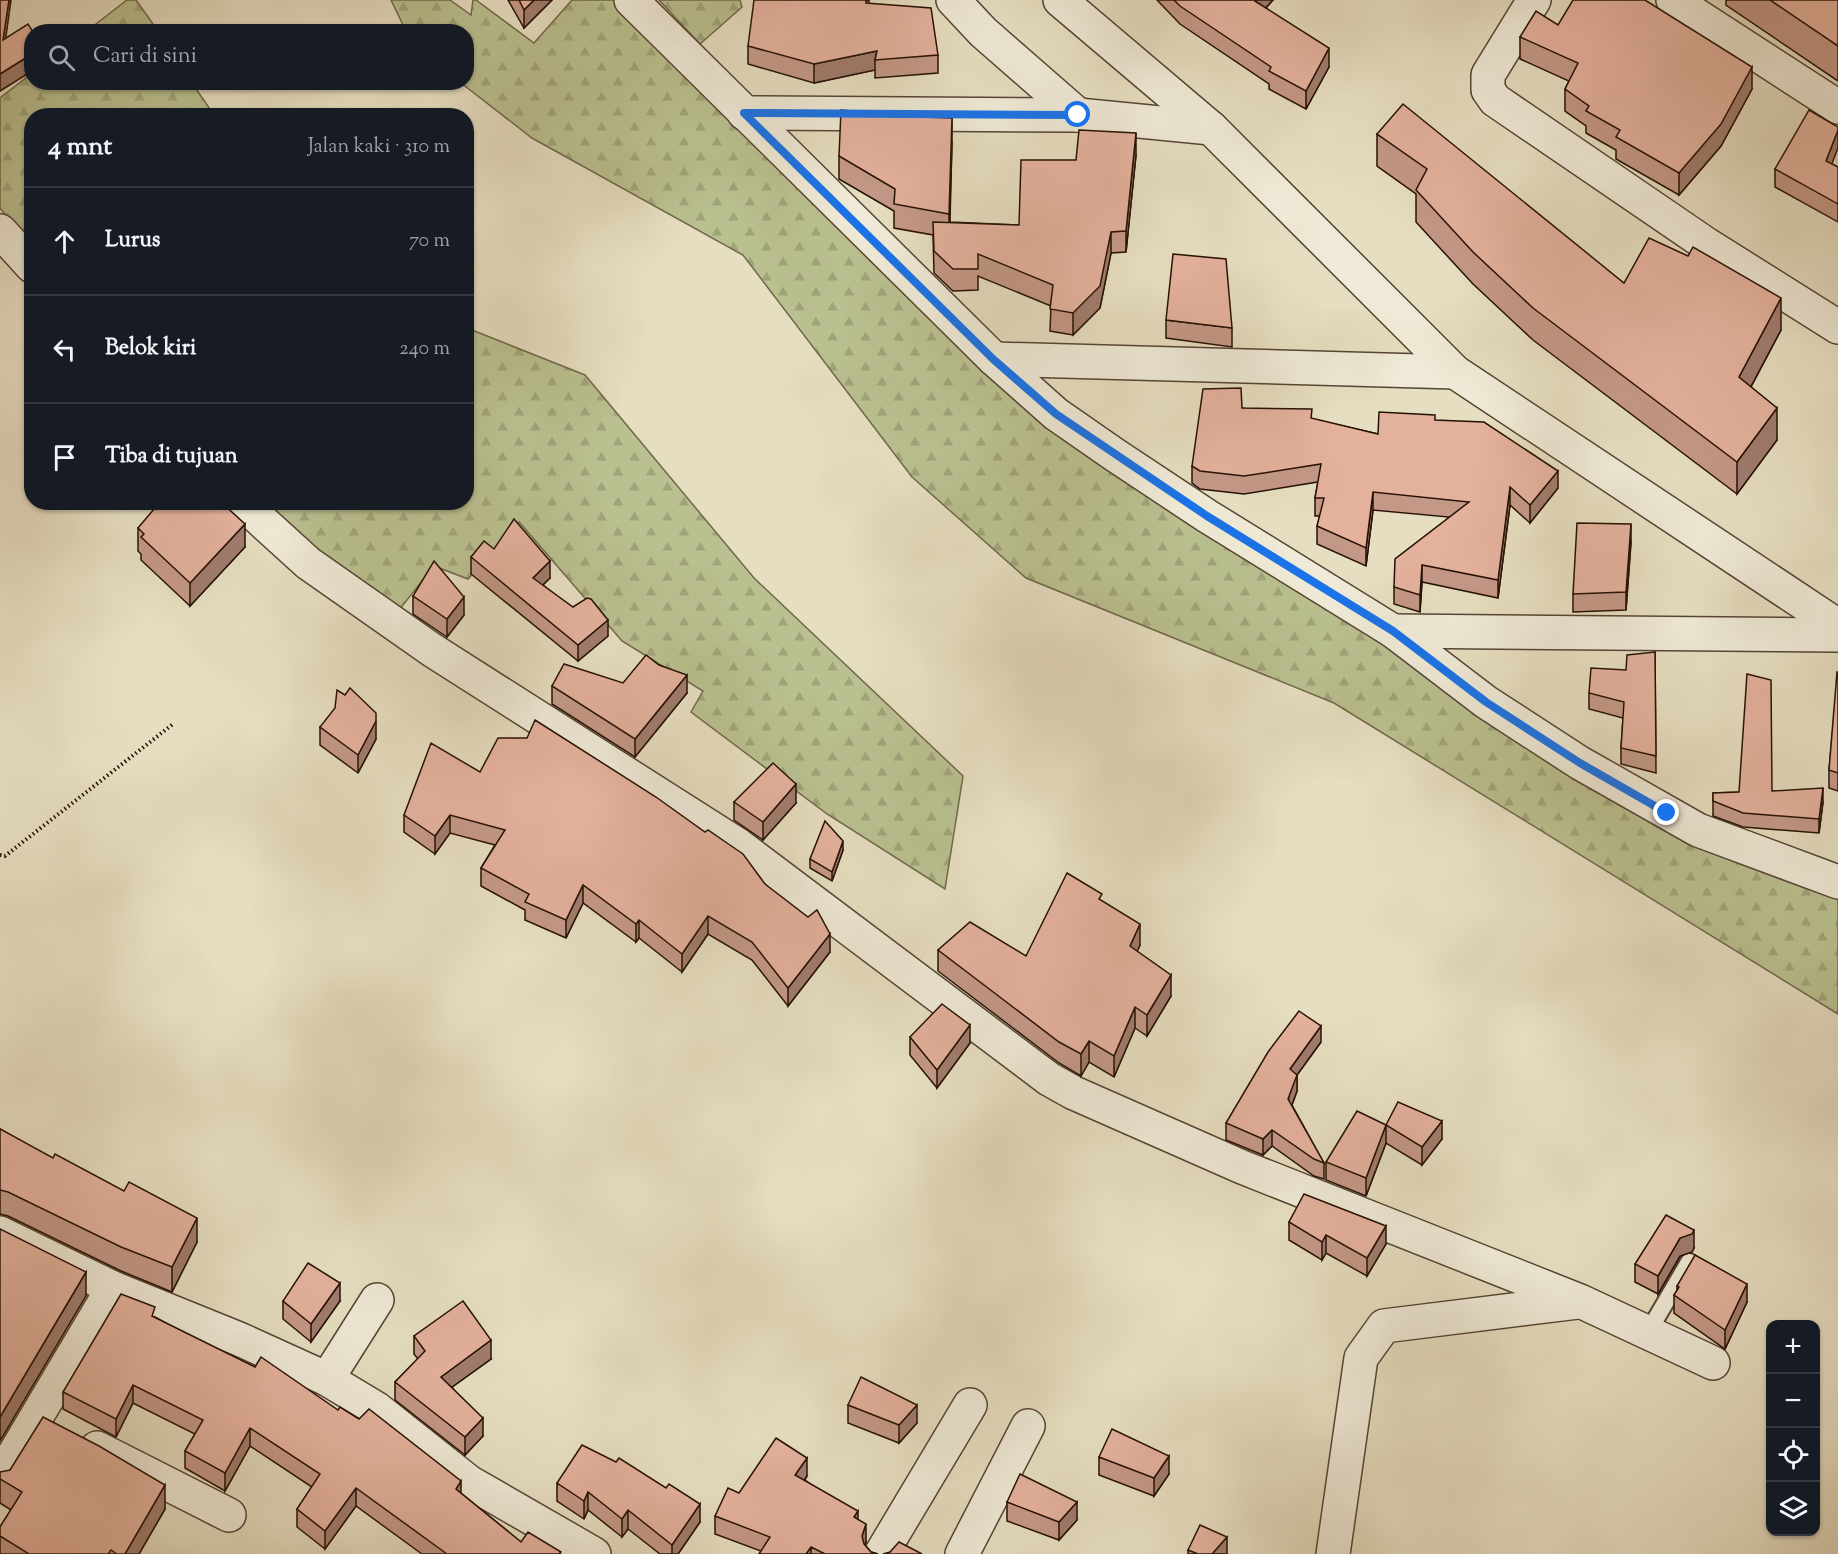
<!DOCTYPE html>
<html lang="id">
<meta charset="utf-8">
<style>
body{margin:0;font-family:"Sorts Mill Goudy",serif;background:#20242c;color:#f1f3f6}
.controls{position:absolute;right:18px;bottom:18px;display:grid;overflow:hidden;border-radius:12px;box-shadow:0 2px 4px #0004}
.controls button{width:54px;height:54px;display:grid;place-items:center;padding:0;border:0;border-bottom:2px solid #363941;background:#171b24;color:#f1f3f6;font:30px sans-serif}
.stop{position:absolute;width:18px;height:18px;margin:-14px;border:4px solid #1a73e8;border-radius:50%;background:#fff}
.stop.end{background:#1a73e8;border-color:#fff;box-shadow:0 2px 6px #0008}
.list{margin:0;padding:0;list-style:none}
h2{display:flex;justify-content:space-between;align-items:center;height:78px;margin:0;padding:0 24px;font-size:26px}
h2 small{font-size:20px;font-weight:400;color:#9ea1a6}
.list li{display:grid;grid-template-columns:39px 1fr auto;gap:18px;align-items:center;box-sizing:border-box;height:108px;padding:0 24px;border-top:2px solid #363941}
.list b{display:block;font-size:22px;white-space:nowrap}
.list em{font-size:20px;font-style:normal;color:#9ea1a6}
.icon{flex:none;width:33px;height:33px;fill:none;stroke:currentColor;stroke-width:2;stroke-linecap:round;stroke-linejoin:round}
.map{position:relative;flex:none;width:1838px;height:1554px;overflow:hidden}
.search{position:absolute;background:#171b24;box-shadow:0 2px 4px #0004;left:24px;top:24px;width:450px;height:66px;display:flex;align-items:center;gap:15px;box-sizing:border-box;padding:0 21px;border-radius:24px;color:#9ea1a6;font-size:22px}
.panel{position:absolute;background:#171b24;box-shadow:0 2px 4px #0004;left:24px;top:108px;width:450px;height:402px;border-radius:24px}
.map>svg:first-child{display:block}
.forest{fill:url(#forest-firs);stroke:#70684a;stroke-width:1.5}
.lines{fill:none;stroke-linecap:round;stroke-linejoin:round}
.lane-casing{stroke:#564434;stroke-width:20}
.street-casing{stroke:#564434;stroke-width:36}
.path{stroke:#261105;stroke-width:4;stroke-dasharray:1.5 3;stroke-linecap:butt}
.lane{stroke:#efead7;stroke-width:16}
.street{stroke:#efead7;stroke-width:33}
.wall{fill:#c49887;stroke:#261105;stroke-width:1.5}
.shaded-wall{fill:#a07c6e;stroke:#261105;stroke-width:1.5}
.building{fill:#e4b19d;stroke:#261105;stroke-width:1.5}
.route{stroke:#1a73e8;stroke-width:8}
</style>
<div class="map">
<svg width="1838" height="1554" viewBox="0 0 1838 1554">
<defs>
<pattern id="forest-firs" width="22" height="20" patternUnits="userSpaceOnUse" patternTransform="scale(1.5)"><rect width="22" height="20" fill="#bac090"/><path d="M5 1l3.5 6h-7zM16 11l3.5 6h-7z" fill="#a0a47b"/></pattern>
</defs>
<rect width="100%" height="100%" fill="#e6dec1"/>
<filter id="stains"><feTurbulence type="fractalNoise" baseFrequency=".00333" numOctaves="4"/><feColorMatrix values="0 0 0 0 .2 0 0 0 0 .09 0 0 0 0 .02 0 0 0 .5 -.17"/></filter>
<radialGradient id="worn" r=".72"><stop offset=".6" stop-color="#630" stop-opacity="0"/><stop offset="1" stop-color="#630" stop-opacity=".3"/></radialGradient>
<g class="forest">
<polygon points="127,0 136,0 158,31 87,31"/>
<polygon points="391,0 450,0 471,15 473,0 476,0 534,43 572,0 634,0 1113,456 1485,704 1838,891 1838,1014 1334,703 1026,578 912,477 743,255 532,138 461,83 466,82 466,32 406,31"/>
<polygon points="659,0 740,0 742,7 700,44"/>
<polygon points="31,74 32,82 192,83 214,115 32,116 31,246 0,208 0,98"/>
<polygon points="467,328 585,375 754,578 963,776 945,889 827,814 691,712 703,691 622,641 519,522 468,579 434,566 399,610 248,503 466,502"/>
</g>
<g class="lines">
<g class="lane-casing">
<polyline id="lane" points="1647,1334 1689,1262"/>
</g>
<g class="street-casing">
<g id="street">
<polyline points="631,0 994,359 1056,414 1115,455 1207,516 1393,631 1486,702 1580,763 1698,830 1838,882"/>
<polyline points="953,0 983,32 1078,115"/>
<polyline points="1060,0 1211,128"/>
<polyline points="1534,0 1488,75 1488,90 1495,100 1706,244 1838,327"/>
<polyline points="1673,0 1838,107"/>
<polyline points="744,113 1078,115 1211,128 1455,372 1838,626"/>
<polyline points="0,231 32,266"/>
<polyline points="994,359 1455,372"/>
<polyline points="241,502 308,563 432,650 738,845 1049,1079 1074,1093 1242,1167 1580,1301 1713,1363"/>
<polyline points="1393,631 1838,635"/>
<polyline points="0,1233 113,1288 239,1339 327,1379 377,1409 469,1482 594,1554"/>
<polyline points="327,1379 377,1300"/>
<polyline points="97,1448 229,1515"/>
<polyline points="0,1478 113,1288"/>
<polyline points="881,1554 970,1405"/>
<polyline points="962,1554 1028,1426"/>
<polyline points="1333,1554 1361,1358 1384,1326 1578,1302"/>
</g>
</g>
<polyline class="path" points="0,855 5,856 173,724"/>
<use href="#lane" class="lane"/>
<use href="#street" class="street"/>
</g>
<g class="wall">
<polygon points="508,0 552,0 524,28"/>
<polygon points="869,0 869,3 938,55 938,73 875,78 875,70 814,83 748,64 748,46"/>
<polygon points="1157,0 1273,0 1266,8 1329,67 1306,109 1269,89 1269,84 1180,24"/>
<polygon points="1726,0 1838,0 1838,81 1726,5"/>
<polygon points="1558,25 1752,89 1721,146 1679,195 1616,159 1616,150 1586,133 1586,126 1565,111 1565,89 1569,81 1520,59 1520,37"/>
<polygon points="1377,134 1624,283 1781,330 1751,387 1777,440 1737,494 1533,340 1473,284 1416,222 1416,194 1377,166"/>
<polygon points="952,142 950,222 1019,225 1076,160 1136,155 1126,252 1111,253 1100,308 1073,335 1050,331 1051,306 978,276 978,290 953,291 934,273 933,235 894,228 894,211 839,179 839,156"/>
<polygon points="1832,164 1838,167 1838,222 1775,187 1775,169"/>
<polygon points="1166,320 1232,328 1232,347 1166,338"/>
<polygon points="1242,408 1312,419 1378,434 1435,420 1558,488 1530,523 1510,505 1498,598 1422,582 1420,612 1394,604 1394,587 1449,517 1373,510 1366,566 1317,544 1317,526 1320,516 1315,516 1315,498 1318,482 1244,494 1200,489 1192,483 1192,466"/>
<polygon points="138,528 245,547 190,606 141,560 141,554 138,551"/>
<polygon points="1631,542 1626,610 1573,612 1573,594"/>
<polygon points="494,549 550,578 543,585 608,636 578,661 471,574 471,557"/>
<polygon points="413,596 464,615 447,637 413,614"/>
<polygon points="1655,652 1656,773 1621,764 1621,748 1623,718 1589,709 1589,693"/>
<polygon points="1838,672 1838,791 1829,788 1829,770"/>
<polygon points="623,683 687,693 635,757 552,704 552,686"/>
<polygon points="320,727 376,739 358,773 320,745"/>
<polygon points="480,772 765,884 830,952 788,1006 752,960 708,934 682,972 639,938 636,942 583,903 566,938 525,920 525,910 481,886 481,868 495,845 450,833 435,854 404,832 404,815"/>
<polygon points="1772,791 1823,802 1819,833 1743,827 1713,816 1713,793"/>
<polygon points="734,802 796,803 763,840 734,820"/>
<polygon points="843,850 832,881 810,868 810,859"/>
<polygon points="1102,902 1140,945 1137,951 1171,996 1147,1036 1135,1028 1114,1077 1089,1062 1081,1076 1059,1063 938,971 938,950 1026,956"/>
<polygon points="910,1037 970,1043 937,1088 910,1055"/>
<polygon points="1321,1042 1297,1075 1297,1091 1292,1105 1324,1163 1324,1179 1314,1176 1272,1146 1263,1155 1226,1140 1226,1123"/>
<polygon points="1386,1125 1442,1139 1422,1165 1386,1143 1366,1196 1326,1180 1326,1162"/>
<polygon points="0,1129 197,1242 172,1292 121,1271 8,1216 0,1214"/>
<polygon points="1289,1222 1386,1244 1367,1276 1326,1253 1322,1260 1289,1240"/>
<polygon points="1694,1248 1692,1252 1680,1256 1658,1294 1635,1282 1635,1264"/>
<polygon points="1677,1286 1747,1302 1725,1349 1674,1313 1674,1295 1677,1291"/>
<polygon points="283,1301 340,1301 311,1342 283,1319"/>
<polygon points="155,1317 461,1493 521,1542 561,1554 422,1554 356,1506 325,1549 297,1527 297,1509 312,1487 250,1446 225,1491 185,1468 185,1451 195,1434 133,1403 116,1437 63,1409 63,1392"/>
<polygon points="414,1336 491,1359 452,1387 483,1436 465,1455 395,1400 395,1382 418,1359 414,1354"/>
<polygon points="848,1405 917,1423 899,1443 848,1423"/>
<polygon points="1099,1457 1169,1474 1154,1496 1099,1475"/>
<polygon points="807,1476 805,1480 858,1520 866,1542 865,1545 871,1552 878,1554 759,1554 761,1551 715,1534 715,1516 739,1493"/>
<polygon points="0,1479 165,1509 139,1554 0,1554 0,1527 11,1510 0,1503"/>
<polygon points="557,1483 700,1522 678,1554 660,1554 628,1529 622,1537 588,1510 584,1519 557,1501"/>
<polygon points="1007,1502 1077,1520 1059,1540 1007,1521"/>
<polygon points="1188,1550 1227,1554 1188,1554"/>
</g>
<g class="shaded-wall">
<polygon points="9,0 11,0 3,58 3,40"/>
<polygon points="534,0 552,0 524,28 524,10"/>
<polygon points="1256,0 1273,0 1255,19 1255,1"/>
<polygon points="1329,48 1329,67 1306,109 1306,91"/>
<polygon points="877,51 875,60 875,70 814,83 814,64"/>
<polygon points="32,54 32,71 0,91 0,74"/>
<polygon points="1752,67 1752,89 1721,146 1679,195 1679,173"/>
<polygon points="952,118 952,142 949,237 949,214"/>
<polygon points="1838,130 1838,148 1826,179 1826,161"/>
<polygon points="1136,133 1136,155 1126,252 1126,231"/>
<polygon points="1111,232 1111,253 1100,308 1073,335 1073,313"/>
<polygon points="1781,298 1781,330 1739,409 1739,377"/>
<polygon points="1777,408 1777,440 1737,494 1737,462"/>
<polygon points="1558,471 1558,488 1530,523 1530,505"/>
<polygon points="1510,487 1510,505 1498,598 1498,580"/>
<polygon points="1373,492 1373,510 1366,566 1366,548"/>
<polygon points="245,524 245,547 190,606 190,583"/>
<polygon points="1631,524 1631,542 1626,610 1626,592"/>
<polygon points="550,561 550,578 533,594 533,578"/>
<polygon points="1422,565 1422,582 1420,612 1420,595"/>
<polygon points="464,597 464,615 447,637 447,619"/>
<polygon points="608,620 608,636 578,661 578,645"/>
<polygon points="687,675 687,693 635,757 635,739"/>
<polygon points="376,721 376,739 358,773 358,755"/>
<polygon points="796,784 796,803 763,840 763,822"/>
<polygon points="1823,788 1823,802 1819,833 1819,819"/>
<polygon points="450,815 450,833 435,854 435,836"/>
<polygon points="843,841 843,850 832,881 832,872"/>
<polygon points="583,885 583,903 566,938 566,920"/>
<polygon points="708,916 708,934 682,972 682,954"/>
<polygon points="639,920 639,938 636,942 636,924"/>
<polygon points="1140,924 1140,945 1130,967 1130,946"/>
<polygon points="830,934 830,952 788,1006 788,988"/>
<polygon points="1171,975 1171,996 1147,1036 1147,1015"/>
<polygon points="1135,1007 1135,1028 1114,1077 1114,1056"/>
<polygon points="970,1025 970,1043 937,1088 937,1070"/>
<polygon points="1321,1026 1321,1042 1297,1075 1297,1091 1288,1115 1290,1069"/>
<polygon points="1089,1041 1089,1062 1081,1076 1081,1054"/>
<polygon points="1442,1121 1442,1139 1422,1165 1422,1147"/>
<polygon points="1386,1125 1386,1143 1366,1196 1366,1178"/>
<polygon points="1272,1130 1272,1146 1263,1155 1263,1139"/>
<polygon points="197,1218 197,1242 172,1292 172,1267"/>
<polygon points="1386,1226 1386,1244 1367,1276 1367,1258"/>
<polygon points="1694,1230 1694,1248 1692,1252 1680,1256 1658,1294 1658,1276 1680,1238"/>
<polygon points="1326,1235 1326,1253 1322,1260 1322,1242"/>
<polygon points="86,1272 86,1296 0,1441 0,1417"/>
<polygon points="340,1283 340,1301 311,1342 311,1324"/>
<polygon points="1747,1284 1747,1302 1725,1349 1725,1330"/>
<polygon points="491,1340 491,1359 441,1395 441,1377"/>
<polygon points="133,1385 133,1403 116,1437 116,1419"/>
<polygon points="917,1405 917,1423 899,1443 899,1425"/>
<polygon points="483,1418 483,1436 465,1455 465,1437"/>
<polygon points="250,1428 250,1446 225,1491 225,1473"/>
<polygon points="1169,1456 1169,1474 1154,1496 1154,1478"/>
<polygon points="807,1458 807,1476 795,1493 795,1475"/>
<polygon points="461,1481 461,1499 456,1489"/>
<polygon points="165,1485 165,1509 139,1554 125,1554"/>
<polygon points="356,1488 356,1506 325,1549 325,1531"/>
<polygon points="588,1492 588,1510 584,1519 584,1501"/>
<polygon points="1077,1502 1077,1520 1059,1540 1059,1522"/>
<polygon points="700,1504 700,1522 678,1554 672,1554 672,1545"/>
<polygon points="628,1510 628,1529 622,1537 622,1519"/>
<polygon points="858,1511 858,1529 854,1517"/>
<polygon points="866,1524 866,1542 862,1554 862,1536"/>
<polygon points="1227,1537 1227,1554 1212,1554"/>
<polygon points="811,1547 811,1554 806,1554"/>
</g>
<g class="building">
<polygon points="0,0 9,0 3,40 28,24 33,32 32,32 32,54 0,74"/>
<polygon points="519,0 534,0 524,10"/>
<polygon points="754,0 866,0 866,3 931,8 938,55 875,60 877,51 814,64 748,46"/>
<polygon points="1174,0 1256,0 1255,1 1329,48 1306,91 1269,71 1271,67 1180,6"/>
<polygon points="1573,0 1645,0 1752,67 1721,124 1679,173 1616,137 1620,130 1586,111 1589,106 1565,89 1578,63 1520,37 1536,11 1558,25"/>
<polygon points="1770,0 1838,0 1838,46"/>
<polygon points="1403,104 1624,283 1649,238 1688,256 1693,247 1781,298 1739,377 1777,408 1737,462 1533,308 1473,252 1416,190 1427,169 1377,134"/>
<polygon points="841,110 888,114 888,116 952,118 949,214 894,204 895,189 839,156"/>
<polygon points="1809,110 1838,127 1838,130 1826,161 1838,167 1838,204 1775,169"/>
<polygon points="1079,130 1136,133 1126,231 1111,232 1100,286 1073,313 1050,309 1053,285 978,254 978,269 953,269 934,251 933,222 1019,225 1021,160 1076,160"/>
<polygon points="1173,254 1226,259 1232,328 1166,320"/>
<polygon points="1241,388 1242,408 1312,409 1311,418 1378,434 1379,412 1435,415 1435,420 1484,422 1558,471 1530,505 1510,487 1498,580 1422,565 1420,595 1394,587 1395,559 1469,502 1373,492 1366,548 1317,526 1324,498 1315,498 1321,464 1244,476 1200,471 1192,466 1203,389"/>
<polygon points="160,502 221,502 245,524 190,583 141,537 144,534 138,528"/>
<polygon points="514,519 550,561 533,578 573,607 587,598 591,599 608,620 578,645 471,557 484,541 494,549"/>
<polygon points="1577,523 1631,524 1626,592 1573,594"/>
<polygon points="434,561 464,597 447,619 413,596"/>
<polygon points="1655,652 1656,756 1621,748 1624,702 1589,693 1591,668 1626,670 1627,655"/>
<polygon points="646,655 659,665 687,675 635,739 552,686 564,664 623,683"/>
<polygon points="1837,672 1838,672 1838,773 1829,770"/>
<polygon points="1747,674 1771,680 1772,791 1823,788 1819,819 1743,813 1713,801 1713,793 1739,792"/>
<polygon points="350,688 376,713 376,721 358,755 320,727 335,708 337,690 345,695"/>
<polygon points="535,720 656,797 705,832 708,830 727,843 743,854 765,884 808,917 817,910 830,934 788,988 752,942 708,916 682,954 639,920 636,924 583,885 566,920 525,902 529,894 481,868 505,830 450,815 435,836 404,815 431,743 480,772 498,738 527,738"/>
<polygon points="773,763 796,784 763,822 734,802"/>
<polygon points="825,821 843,841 832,872 810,859"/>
<polygon points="1067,873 1102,894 1099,899 1140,924 1130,946 1171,975 1147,1015 1135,1007 1114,1056 1089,1041 1081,1054 1059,1042 938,950 970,922 1026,956"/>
<polygon points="942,1004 970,1025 937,1070 910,1037"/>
<polygon points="1299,1011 1321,1026 1290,1069 1297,1075 1288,1099 1324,1163 1314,1159 1272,1130 1263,1139 1226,1123 1268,1052"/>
<polygon points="1398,1102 1442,1121 1422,1147 1386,1125"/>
<polygon points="1357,1111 1386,1125 1366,1178 1326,1162"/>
<polygon points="0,1129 53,1158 55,1154 124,1191 129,1182 197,1218 172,1267 121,1247 8,1192 0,1190"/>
<polygon points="1304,1194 1386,1226 1367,1258 1326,1235 1322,1242 1289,1222"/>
<polygon points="1666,1215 1694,1230 1692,1234 1680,1238 1658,1276 1635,1264"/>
<polygon points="0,1229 86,1272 0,1417"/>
<polygon points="1695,1255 1747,1284 1725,1330 1674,1295 1679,1287 1677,1286"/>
<polygon points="308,1263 340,1283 311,1324 283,1301"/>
<polygon points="121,1294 155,1307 152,1316 255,1367 261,1357 338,1410 340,1407 359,1419 369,1409 461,1481 456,1489 521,1542 528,1532 561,1552 559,1554 447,1554 356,1488 325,1531 297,1509 320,1474 250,1428 225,1473 185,1451 203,1420 133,1385 116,1419 63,1392"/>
<polygon points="463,1301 491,1340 441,1377 483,1418 465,1437 395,1382 425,1351 414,1336"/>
<polygon points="861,1377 917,1405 899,1425 848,1405"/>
<polygon points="43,1417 99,1446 165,1485 125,1554 117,1554 111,1550 108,1554 29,1554 0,1536 0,1527 22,1492 0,1479 0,1472 10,1470"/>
<polygon points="1112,1429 1169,1456 1154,1478 1099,1457"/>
<polygon points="776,1438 807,1458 795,1475 858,1511 854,1517 866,1524 862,1536 864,1544 871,1552 878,1554 825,1554 811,1547 806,1554 759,1554 770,1537 715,1516 728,1488 739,1493"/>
<polygon points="582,1445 616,1462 619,1458 666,1488 669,1484 700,1504 672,1545 628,1510 622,1519 588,1492 584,1501 557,1483"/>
<polygon points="1020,1474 1077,1502 1059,1522 1007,1502"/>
<polygon points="1200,1525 1227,1537 1212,1554 1198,1554 1188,1550"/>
<polygon points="899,1542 922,1554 883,1554 890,1552"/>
</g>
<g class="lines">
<polyline class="route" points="1078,115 744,113 993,359 1056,414 1207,516 1393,631 1486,702 1580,763 1667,813"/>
</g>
<rect width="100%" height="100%" filter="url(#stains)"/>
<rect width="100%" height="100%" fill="url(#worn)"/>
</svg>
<div class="controls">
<button>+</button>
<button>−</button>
<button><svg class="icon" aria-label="locate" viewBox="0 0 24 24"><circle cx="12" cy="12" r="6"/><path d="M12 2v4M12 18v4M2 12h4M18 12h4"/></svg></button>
<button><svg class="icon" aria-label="layers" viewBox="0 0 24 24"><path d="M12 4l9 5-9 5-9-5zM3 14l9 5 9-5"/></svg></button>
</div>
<div class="stop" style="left:1078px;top:115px"></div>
<div class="stop end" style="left:1667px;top:813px"></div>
<div class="search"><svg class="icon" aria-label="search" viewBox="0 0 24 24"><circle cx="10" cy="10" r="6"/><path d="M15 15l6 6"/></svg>Cari di sini</div>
<section class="panel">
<h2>4 mnt<small>Jalan kaki · 310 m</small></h2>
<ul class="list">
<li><svg class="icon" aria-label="ahead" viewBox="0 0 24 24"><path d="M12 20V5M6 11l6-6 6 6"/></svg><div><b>Lurus</b></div><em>70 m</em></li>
<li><svg class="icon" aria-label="left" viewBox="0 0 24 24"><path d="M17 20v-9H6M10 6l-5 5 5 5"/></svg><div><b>Belok kiri</b></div><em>240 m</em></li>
<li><svg class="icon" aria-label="arrive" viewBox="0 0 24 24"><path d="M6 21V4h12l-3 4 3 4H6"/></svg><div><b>Tiba di tujuan</b></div></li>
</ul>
</section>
</div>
